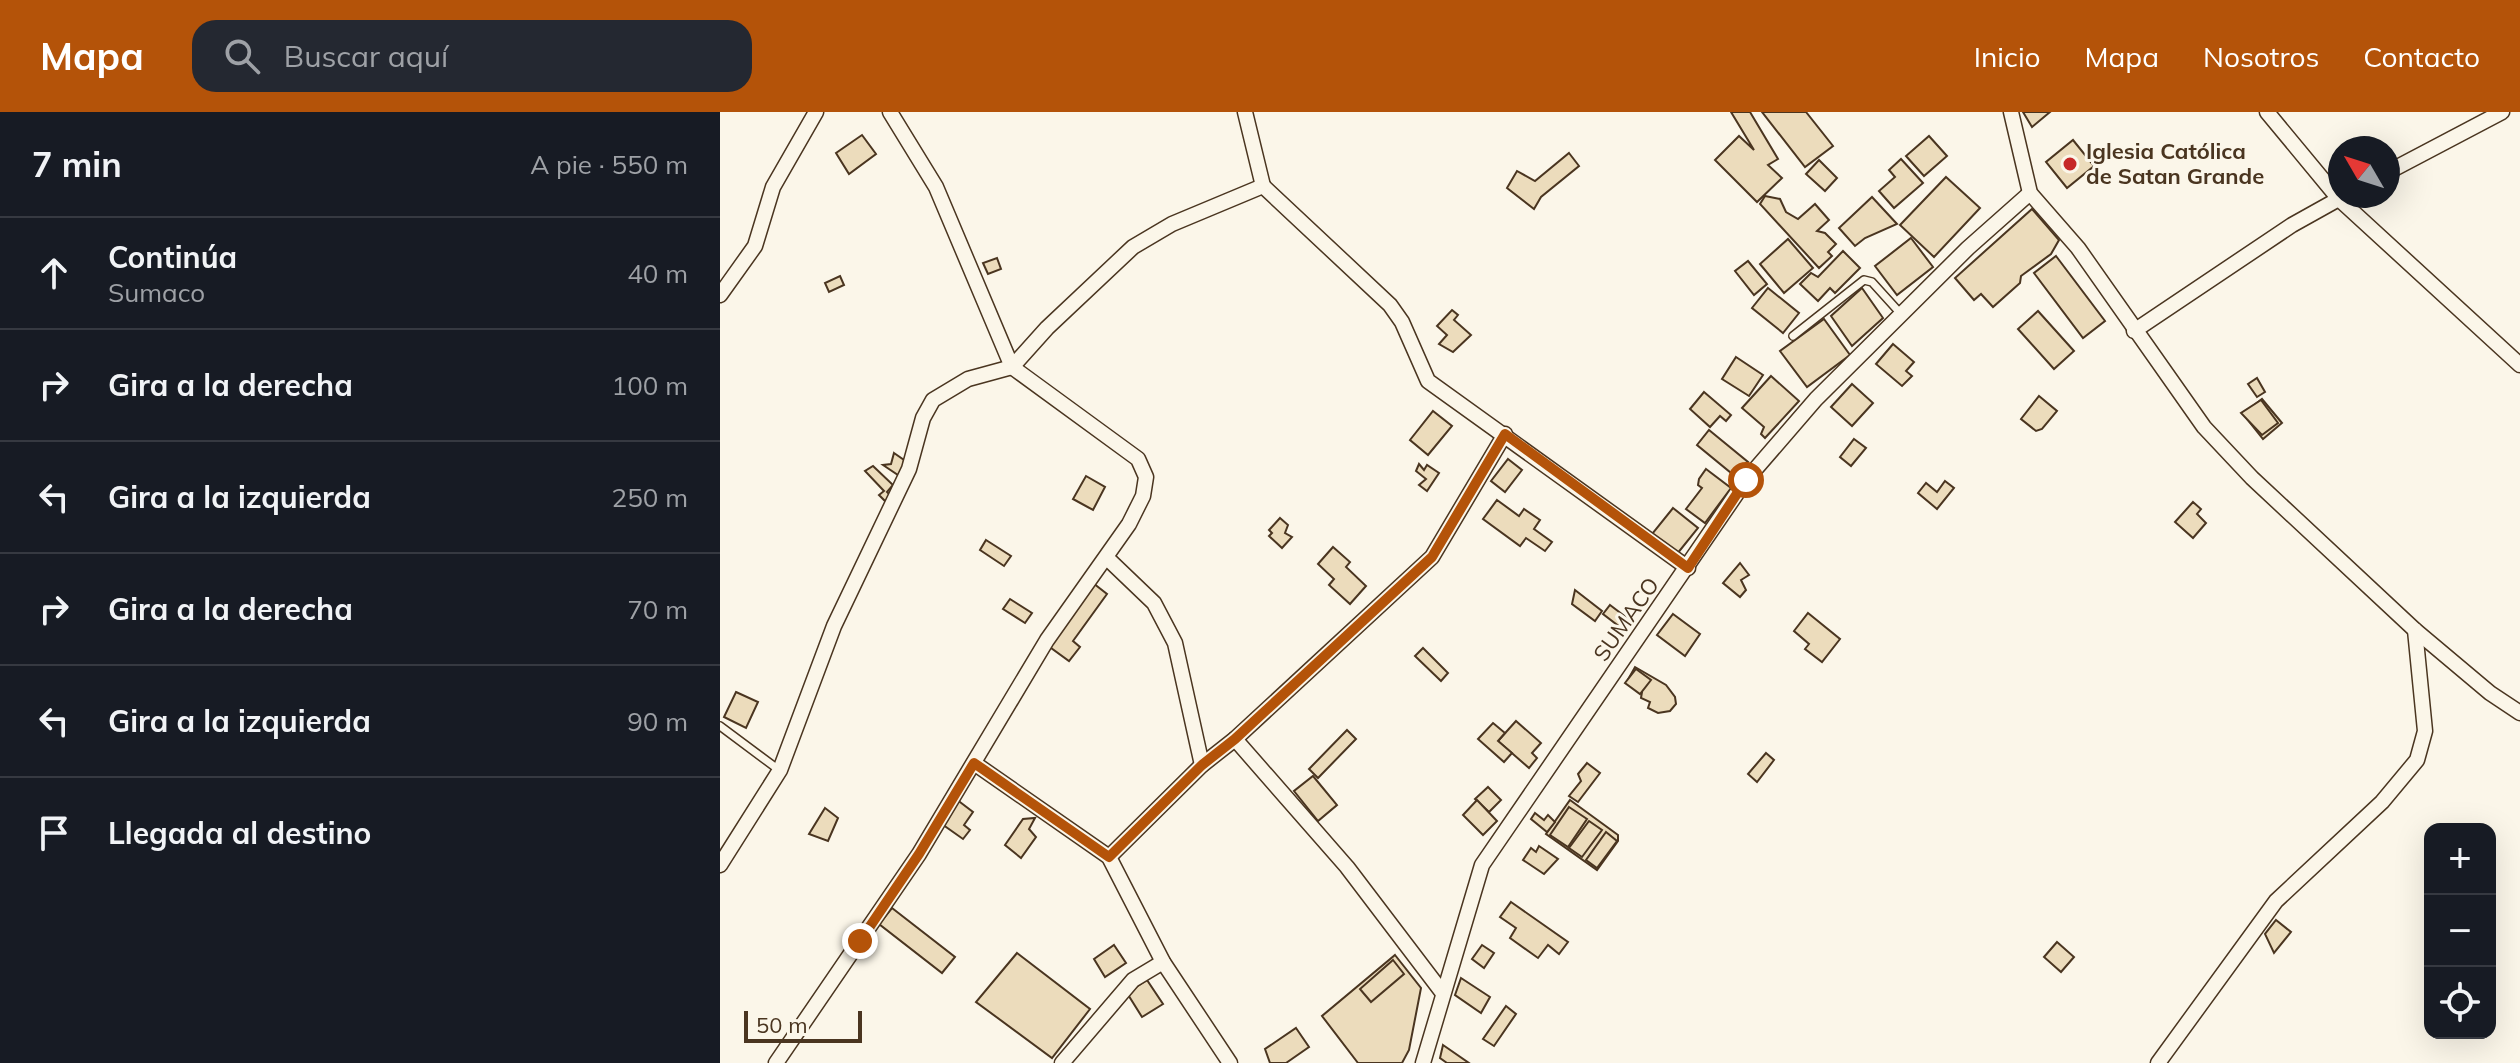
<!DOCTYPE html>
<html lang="es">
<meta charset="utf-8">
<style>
body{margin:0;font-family:Mulish,sans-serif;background:#242831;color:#f1f3f6}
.controls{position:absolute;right:24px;bottom:24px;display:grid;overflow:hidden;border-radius:16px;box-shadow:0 8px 32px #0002}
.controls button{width:72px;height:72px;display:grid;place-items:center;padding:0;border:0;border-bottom:2px solid #363941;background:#171b24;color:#f1f3f6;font:40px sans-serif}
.compass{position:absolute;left:1608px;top:24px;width:72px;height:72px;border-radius:50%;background:#171b24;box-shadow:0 8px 32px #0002;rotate:309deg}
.scale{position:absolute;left:24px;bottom:20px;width:118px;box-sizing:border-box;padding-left:8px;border:4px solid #4a3520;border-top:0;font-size:22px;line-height:28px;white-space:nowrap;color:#4a3520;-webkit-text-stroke:6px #fbf6e9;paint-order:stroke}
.stop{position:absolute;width:24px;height:24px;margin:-18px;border:6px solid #b45309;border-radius:50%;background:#fff}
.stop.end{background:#b45309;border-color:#fff;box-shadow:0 2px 8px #0008}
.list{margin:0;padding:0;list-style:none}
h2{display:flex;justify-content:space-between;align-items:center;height:104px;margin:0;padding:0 32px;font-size:34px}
h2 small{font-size:26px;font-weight:400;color:#9ea1a6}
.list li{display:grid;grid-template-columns:52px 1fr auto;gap:24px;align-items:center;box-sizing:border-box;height:112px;padding:0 32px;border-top:2px solid #363941}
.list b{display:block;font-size:30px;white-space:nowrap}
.list p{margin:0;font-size:26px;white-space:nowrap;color:#9ea1a6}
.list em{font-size:26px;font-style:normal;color:#9ea1a6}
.icon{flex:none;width:44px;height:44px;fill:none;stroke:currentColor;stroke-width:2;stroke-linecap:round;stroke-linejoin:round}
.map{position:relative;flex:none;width:1800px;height:951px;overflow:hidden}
header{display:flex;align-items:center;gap:48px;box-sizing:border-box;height:112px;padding:0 40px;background:#b45309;color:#fff}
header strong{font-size:38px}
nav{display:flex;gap:44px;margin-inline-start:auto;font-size:28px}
.search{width:560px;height:72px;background:#242831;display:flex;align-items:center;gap:20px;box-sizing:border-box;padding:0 28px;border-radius:24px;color:#9ea1a6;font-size:30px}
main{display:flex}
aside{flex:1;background:#171b24}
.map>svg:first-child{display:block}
.building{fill:#ecdcbc;stroke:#4a3520;stroke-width:2}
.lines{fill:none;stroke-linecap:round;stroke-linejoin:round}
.service-casing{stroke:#4a3520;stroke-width:10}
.minor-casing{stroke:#4a3520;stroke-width:17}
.service{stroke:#fbf6e9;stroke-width:7}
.minor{stroke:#fbf6e9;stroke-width:14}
.route{stroke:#b45309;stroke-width:10}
.poi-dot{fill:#c62828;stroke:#fbf6e9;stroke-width:3}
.labels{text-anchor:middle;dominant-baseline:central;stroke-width:6;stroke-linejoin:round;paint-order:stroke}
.poi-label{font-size:22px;font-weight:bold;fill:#4a3520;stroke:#fbf6e9;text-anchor:start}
.street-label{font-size:22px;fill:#4a3520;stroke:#fbf6e9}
</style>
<header>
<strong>Mapa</strong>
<div class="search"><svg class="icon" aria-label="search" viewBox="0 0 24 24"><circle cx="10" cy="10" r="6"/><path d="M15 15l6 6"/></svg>Buscar aquí</div>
<nav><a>Inicio</a><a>Mapa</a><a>Nosotros</a><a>Contacto</a></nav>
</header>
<main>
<aside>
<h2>7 min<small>A pie · 550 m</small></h2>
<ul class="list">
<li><svg class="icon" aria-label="ahead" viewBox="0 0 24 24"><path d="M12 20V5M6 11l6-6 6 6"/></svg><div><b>Continúa</b><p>Sumaco</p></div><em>40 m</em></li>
<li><svg class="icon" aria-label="right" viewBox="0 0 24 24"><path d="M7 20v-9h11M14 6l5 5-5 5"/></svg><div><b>Gira a la derecha</b></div><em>100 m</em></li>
<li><svg class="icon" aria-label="left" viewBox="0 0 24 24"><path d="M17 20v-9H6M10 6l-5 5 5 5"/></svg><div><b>Gira a la izquierda</b></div><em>250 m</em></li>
<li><svg class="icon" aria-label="right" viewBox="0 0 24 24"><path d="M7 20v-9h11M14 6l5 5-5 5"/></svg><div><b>Gira a la derecha</b></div><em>70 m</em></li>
<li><svg class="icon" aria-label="left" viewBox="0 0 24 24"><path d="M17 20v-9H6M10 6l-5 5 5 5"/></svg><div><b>Gira a la izquierda</b></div><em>90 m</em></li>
<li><svg class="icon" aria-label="arrive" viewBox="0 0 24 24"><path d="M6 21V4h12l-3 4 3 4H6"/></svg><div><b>Llegada al destino</b></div></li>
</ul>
</aside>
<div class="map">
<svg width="1800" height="951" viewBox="0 0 1800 951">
<rect width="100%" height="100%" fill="#fbf6e9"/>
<g class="building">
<polygon points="1011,0 1030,0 1058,47 1048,53 1062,66 1037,90 995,48 1019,24 1034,38"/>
<polygon points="1042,0 1086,0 1113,34 1085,55"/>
<polygon points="1303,0 1330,0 1312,15"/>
<polygon points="142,23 156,42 129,62 116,41"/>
<polygon points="1209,24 1227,44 1204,64 1186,44"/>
<polygon points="1353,28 1374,54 1347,76 1326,50"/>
<polygon points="849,41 859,54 821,85 814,97 787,76 797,59 815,69"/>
<polygon points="1181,47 1203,71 1174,96 1159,79 1175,65 1169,58"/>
<polygon points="1099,48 1117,66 1105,79 1086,62"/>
<polygon points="1226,65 1260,96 1214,145 1180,113"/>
<polygon points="1045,84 1060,87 1066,100 1078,107 1095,92 1109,108 1097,119 1105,121 1116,132 1108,140 1112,144 1099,156 1040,92"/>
<polygon points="1152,85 1177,112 1145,126 1135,134 1119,116"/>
<polygon points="1312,97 1339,128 1331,142 1301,164 1300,171 1273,195 1261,182 1254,188 1235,166"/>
<polygon points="1191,126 1213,155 1177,183 1155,154"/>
<polygon points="1068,127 1093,156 1064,181 1040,152"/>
<polygon points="1123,139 1140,156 1115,181 1110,176 1098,189 1080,172 1091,161 1098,165"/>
<polygon points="1336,144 1385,209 1363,226 1314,161"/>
<polygon points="277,146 281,157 268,162 263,151"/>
<polygon points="1028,149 1047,172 1034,183 1015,159"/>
<polygon points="120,164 124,173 109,180 105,171"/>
<polygon points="1048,176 1079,201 1063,221 1032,196"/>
<polygon points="1142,176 1163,206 1132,234 1111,204"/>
<polygon points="732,198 738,203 734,208 751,223 733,240 719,232 727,223 717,214"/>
<polygon points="1318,199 1354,239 1334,257 1298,217"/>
<polygon points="1104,207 1130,243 1087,275 1060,239"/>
<polygon points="1173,232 1194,250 1186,259 1192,264 1182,274 1156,252"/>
<polygon points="1016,245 1043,263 1029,284 1002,267"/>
<polygon points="1051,264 1079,289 1045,326 1041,322 1044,315 1022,296"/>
<polygon points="1537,266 1545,280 1537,285 1528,272"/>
<polygon points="1132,272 1153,291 1132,314 1111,295"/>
<polygon points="984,280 1011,303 1006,309 1000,304 990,315 970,297"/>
<polygon points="1319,284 1337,299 1322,317 1316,319 1301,307"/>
<polygon points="1542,287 1562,311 1543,327 1523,302"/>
<polygon points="1541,288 1558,311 1542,323 1521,301"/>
<polygon points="713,299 732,314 708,343 690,328"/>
<polygon points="989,318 1028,350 1016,365 977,333"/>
<polygon points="1134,327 1146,336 1131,354 1120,345"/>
<polygon points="174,341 184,348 181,365 163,353 171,352"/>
<polygon points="788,347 802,358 785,380 771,369"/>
<polygon points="699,352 704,358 707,353 719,361 707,379 699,373 706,367 696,359"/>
<polygon points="153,354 173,373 167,380 172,385 168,392 159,383 164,379 145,359"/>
<polygon points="986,357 1011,376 985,411 966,397 982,376 978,373 979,367"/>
<polygon points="366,364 385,375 373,398 353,387"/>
<polygon points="1225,369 1234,376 1217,397 1198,381 1206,371 1217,380"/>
<polygon points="777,388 799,404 804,397 820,408 814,417 832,430 825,439 806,426 800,434 763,407"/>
<polygon points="1473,390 1481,397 1477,402 1486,411 1473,426 1455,410"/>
<polygon points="953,396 978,416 957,442 932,422"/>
<polygon points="560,406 568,413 565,421 572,425 562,436 549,424 552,421 549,418"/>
<polygon points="266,428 291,444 284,454 260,438"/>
<polygon points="613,435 630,450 626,455 646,474 630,492 609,473 614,467 598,452"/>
<polygon points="1020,451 1029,463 1021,468 1026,478 1020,485 1003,471"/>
<polygon points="373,471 387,482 353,529 360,535 349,549 327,533"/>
<polygon points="855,478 882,499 875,509 852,492"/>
<polygon points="290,487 312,501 305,511 283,497"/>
<polygon points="890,493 907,506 900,515 883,502"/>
<polygon points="1088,501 1120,527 1102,550 1085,537 1089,532 1074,519"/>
<polygon points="953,502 980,522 965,544 937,523"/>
<polygon points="703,536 728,561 721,569 695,544"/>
<polygon points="915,555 946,573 955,585 956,592 950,599 938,601 928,596 930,590 921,586 922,580 906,571"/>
<polygon points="916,557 931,568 920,582 905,571"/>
<polygon points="16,580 38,590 26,616 4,605"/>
<polygon points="796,609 821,631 812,641 817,646 809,656 778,629"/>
<polygon points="773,611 785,621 778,629 792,641 784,650 758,627"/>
<polygon points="627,618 636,627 598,666 589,657"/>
<polygon points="1046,641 1054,648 1037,670 1028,662"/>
<polygon points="867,651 880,661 858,690 849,684 861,669 858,662"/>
<polygon points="593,664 617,693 598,709 574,679"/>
<polygon points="768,675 781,688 769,700 755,687"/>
<polygon points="236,687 253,700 244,713 250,718 243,727 219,710"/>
<polygon points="757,688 777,709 763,723 743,703"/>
<polygon points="850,688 898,723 898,729 877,758 826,722"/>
<polygon points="849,695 867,707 848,735 830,723"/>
<polygon points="105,696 118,706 108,729 89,722"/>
<polygon points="815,701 824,708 828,703 835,710 827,720 811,707"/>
<polygon points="315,706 309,717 316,725 301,746 285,733 303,707"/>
<polygon points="869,709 882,718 862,745 849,736"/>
<polygon points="886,720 897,729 877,756 866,748"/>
<polygon points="819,734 838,747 824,762 803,748 811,736 816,740"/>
<polygon points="791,790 848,830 839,842 828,833 818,846 790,826 796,816 780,805"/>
<polygon points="172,796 235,845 222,861 159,812"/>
<polygon points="1556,808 1571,820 1554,841 1545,822"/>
<polygon points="1337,830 1354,845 1341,860 1324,845"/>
<polygon points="394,833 406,851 385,865 374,847"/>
<polygon points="762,833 774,841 764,856 752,847"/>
<polygon points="297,841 370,897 332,946 256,890"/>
<polygon points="675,843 701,876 689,938 682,951 638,951 602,904"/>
<polygon points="673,848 684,862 651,890 640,877"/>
<polygon points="741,866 770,885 761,901 735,883"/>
<polygon points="427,868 443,892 422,905 407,881"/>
<polygon points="786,894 796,902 774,934 763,927"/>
<polygon points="576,916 589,935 566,951 550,951 545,937"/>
<polygon points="723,933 749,951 727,951 720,946"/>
</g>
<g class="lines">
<g class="service-casing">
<g id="service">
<polyline points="1073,224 1144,168 1152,170 1181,202"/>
<polyline points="0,614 59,658"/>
</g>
</g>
<g class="minor-casing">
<g id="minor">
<polyline points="525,0 543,74"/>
<polyline points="1291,0 1310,81 1358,136 1484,315 1532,366 1695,518 1770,581 1800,601"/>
<polyline points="1547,0 1619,87 1800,253"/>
<polyline points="1668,60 1782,0"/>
<polyline points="0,183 35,134 53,75 96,0"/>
<polyline points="1414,219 1572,113 1624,84"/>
<polyline points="387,446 434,491 455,531 482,653"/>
<polyline points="515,627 627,755 722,880"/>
<polyline points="254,651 389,745 443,850 510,951"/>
<polyline points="389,745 482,653 515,627 712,445 785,322"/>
<polyline points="0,753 60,658 114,514 189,357 203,306 213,288 248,267 292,255 327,216 413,135 452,112 543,74 670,193 682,210 708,269 968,456"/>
<polyline points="56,951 199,742 327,528 409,412 423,384 426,365 418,347 292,255 216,75 170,0"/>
<polyline points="342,951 413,868 443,850"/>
<polyline points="703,951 762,753 1026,368 1096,287 1248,136 1310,81"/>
<polyline points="1438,951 1556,789 1662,690 1697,648 1705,619 1695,518"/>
</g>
</g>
<use href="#service" class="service"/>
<use href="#minor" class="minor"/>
</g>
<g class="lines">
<polyline class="route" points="140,829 199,742 254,651 389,745 482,653 515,627 712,445 785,322 968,456 1026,368"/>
</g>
<circle class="poi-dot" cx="1350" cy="52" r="8"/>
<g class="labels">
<g class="poi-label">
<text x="1366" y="39">Iglesia Católica<tspan x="1366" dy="25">de Satan Grande</tspan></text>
</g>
<g class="street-label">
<text transform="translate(906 507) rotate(-55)">SUMACO</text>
</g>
</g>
</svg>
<div class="controls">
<button>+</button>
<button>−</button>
<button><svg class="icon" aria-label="locate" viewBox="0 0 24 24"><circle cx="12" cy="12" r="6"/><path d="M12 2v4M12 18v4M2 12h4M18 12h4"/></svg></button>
</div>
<svg class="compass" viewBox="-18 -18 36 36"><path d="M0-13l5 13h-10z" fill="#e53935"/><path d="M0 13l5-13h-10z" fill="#9ea1a6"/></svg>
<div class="scale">50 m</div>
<div class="stop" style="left:1026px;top:368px"></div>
<div class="stop end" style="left:140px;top:829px"></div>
</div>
</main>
